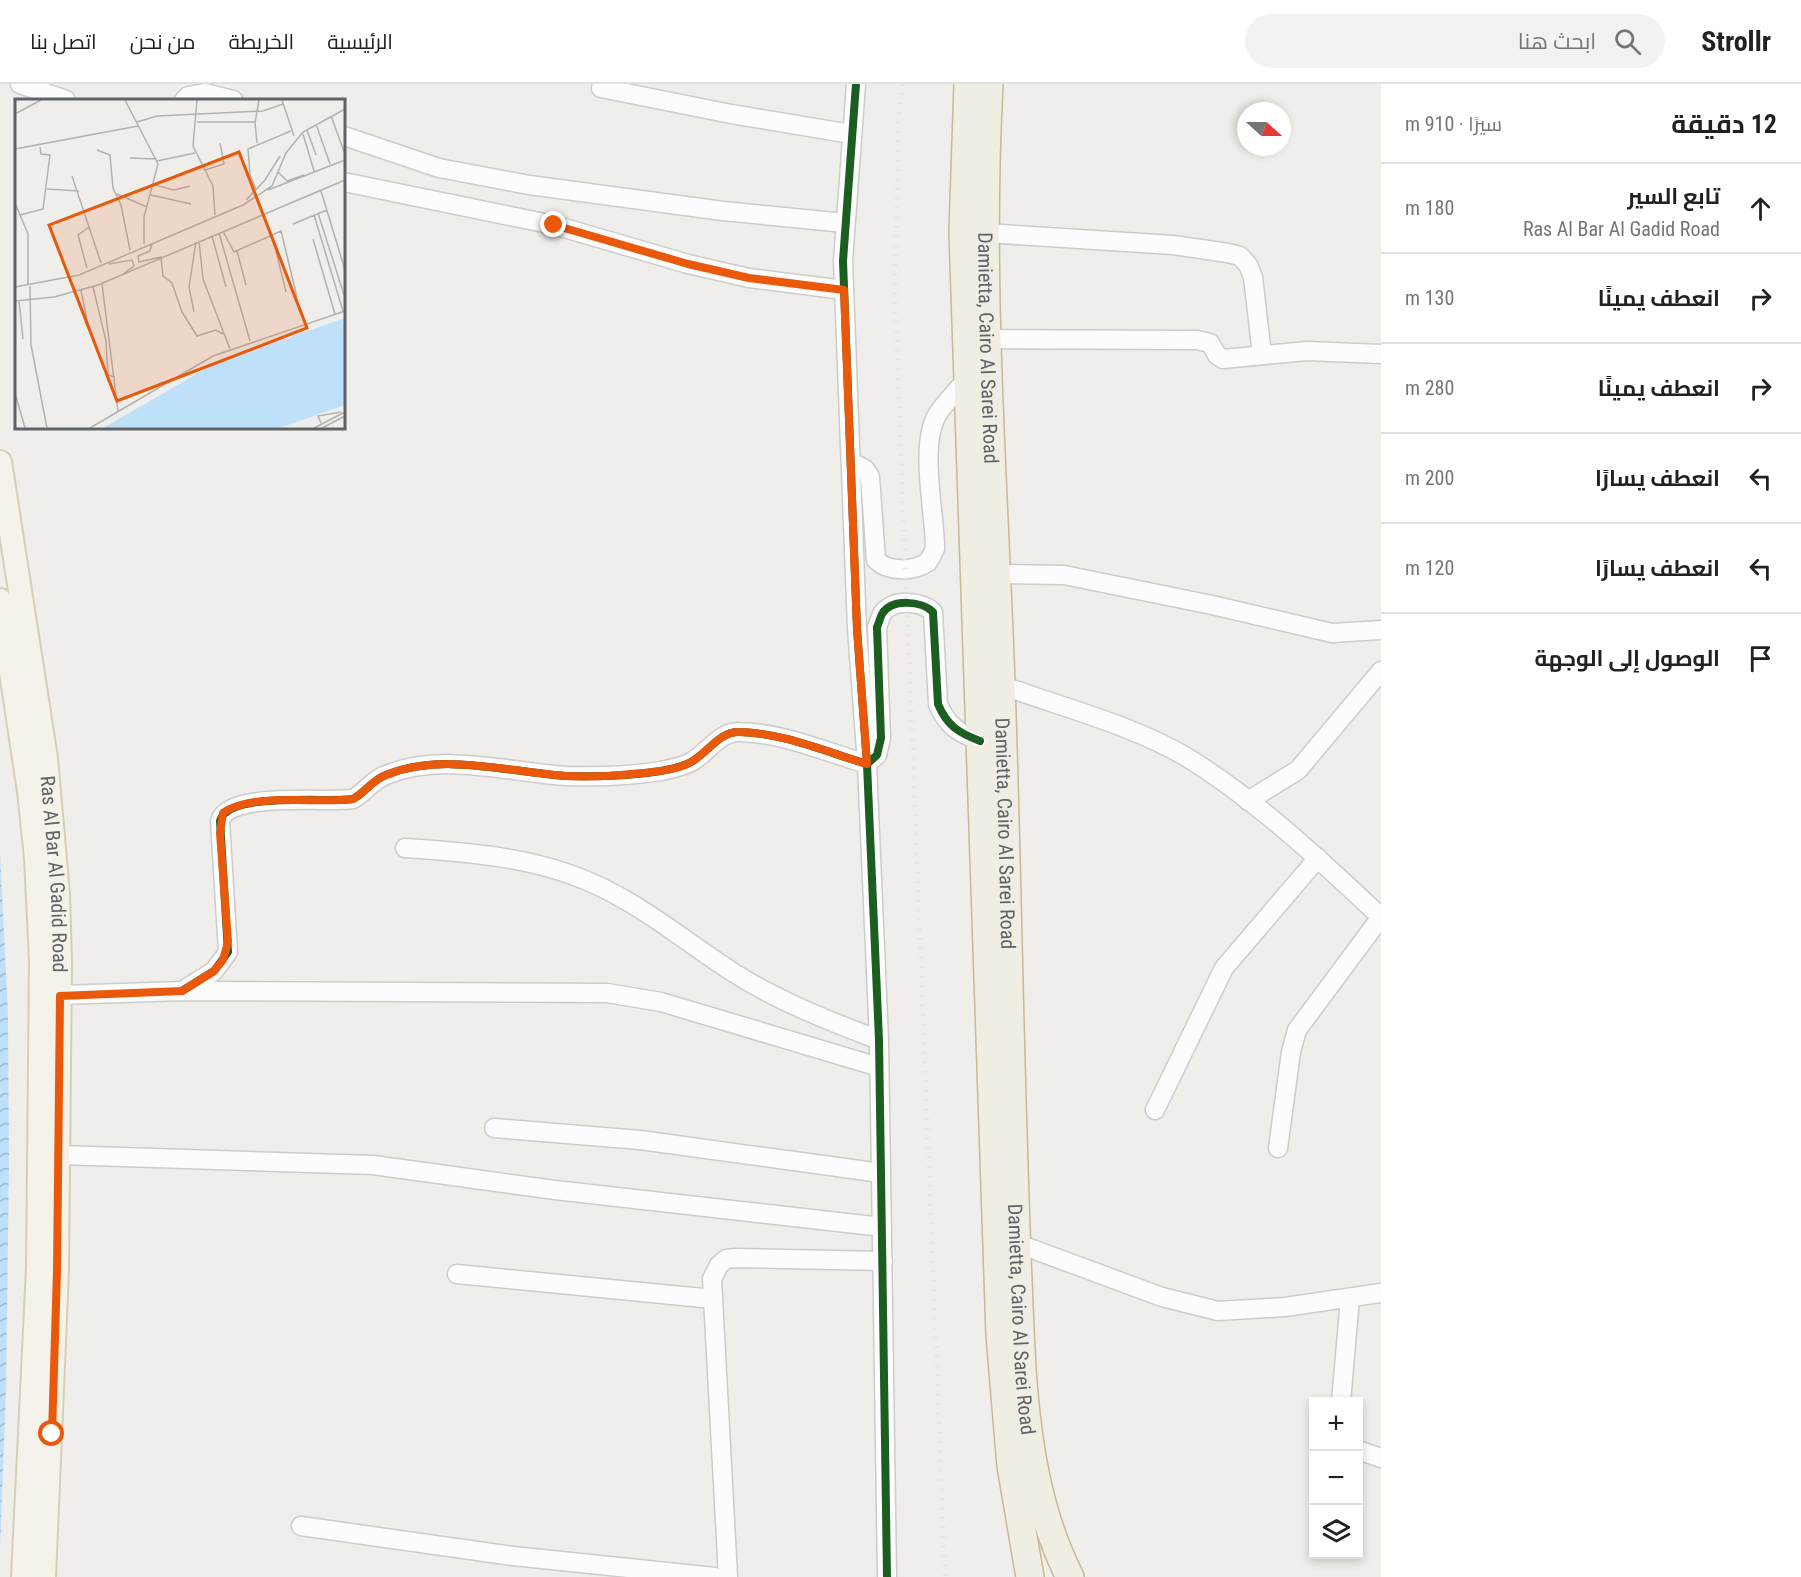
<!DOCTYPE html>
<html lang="ar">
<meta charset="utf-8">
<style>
body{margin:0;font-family:"Roboto Condensed",Cairo,sans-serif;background:#f2f2f2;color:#202124;direction:rtl}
.controls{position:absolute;right:18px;bottom:18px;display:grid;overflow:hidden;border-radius:0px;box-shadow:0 3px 9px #0003}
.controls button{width:54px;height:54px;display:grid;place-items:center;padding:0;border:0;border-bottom:2px solid #e0e0e0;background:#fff;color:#202124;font:30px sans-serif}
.compass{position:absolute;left:1237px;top:18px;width:54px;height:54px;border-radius:50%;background:#fff;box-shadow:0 3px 9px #0003;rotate:111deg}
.stop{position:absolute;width:18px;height:18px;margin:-14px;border:4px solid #ea580c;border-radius:50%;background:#fff}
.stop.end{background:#ea580c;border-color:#fff;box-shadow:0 2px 6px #0008}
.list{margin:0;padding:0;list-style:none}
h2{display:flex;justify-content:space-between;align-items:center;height:78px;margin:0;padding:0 24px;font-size:26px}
h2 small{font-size:20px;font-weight:400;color:#757577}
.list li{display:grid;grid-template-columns:39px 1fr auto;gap:18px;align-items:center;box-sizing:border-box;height:90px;padding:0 24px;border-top:2px solid #e0e0e0}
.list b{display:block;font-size:22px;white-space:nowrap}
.list p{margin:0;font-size:20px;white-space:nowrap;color:#757577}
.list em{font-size:20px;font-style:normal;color:#757577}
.icon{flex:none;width:33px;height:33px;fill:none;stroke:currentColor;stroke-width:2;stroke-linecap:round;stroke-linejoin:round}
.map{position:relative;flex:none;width:1381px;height:1493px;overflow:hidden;direction:ltr}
header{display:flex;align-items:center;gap:36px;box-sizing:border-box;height:84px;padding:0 30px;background:#fff;border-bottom:2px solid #e0e0e0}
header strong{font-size:28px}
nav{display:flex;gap:33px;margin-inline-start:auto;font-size:21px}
.search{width:420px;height:54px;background:#f2f2f2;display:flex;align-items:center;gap:15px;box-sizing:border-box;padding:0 21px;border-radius:33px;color:#757577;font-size:22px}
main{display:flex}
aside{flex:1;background:#fff}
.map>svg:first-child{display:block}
.water{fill:url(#water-waves)}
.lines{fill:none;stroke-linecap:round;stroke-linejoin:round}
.minor-casing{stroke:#cbcccc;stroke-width:21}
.major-casing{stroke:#d7ceb8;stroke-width:26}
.highway-casing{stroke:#c8b996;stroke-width:30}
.minor{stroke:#fdfcfc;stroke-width:18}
.major{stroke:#f4f2e9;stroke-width:22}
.highway{stroke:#f0ede3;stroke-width:27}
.rail{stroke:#e4e4e4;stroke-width:4.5;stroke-dasharray:1.5 8;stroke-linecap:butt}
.cycleway-casing{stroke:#fff;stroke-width:11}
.cycleway{stroke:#1b5e20;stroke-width:8}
.route{stroke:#ea580c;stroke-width:8}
.labels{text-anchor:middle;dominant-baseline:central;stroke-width:5;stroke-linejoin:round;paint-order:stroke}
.street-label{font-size:20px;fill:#5f6368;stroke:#fff}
.inset-road{fill:none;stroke:#b1b2b2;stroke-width:1.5}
.view{fill:#e8590c;fill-opacity:0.15;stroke:#e8590c;stroke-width:3}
.inset-edge{fill:none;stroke:#5f6368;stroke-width:3}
</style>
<header>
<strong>Strollr</strong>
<div class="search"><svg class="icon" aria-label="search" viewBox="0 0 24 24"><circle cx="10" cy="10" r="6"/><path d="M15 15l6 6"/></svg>ابحث هنا</div>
<nav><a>الرئيسية</a><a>الخريطة</a><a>من نحن</a><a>اتصل بنا</a></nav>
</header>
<main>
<aside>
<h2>12 دقيقة<small>سيرًا · 910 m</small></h2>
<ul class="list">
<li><svg class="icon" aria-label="ahead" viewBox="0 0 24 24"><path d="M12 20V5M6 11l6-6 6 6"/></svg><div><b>تابع السير</b><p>Ras Al Bar Al Gadid Road</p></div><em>180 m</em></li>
<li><svg class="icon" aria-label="right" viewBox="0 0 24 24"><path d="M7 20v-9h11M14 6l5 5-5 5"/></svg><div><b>انعطف يمينًا</b></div><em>130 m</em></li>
<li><svg class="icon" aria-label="right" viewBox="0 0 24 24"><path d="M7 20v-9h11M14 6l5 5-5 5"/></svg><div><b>انعطف يمينًا</b></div><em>280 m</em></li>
<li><svg class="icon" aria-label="left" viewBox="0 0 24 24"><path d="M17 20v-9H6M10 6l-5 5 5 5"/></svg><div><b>انعطف يسارًا</b></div><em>200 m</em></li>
<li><svg class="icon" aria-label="left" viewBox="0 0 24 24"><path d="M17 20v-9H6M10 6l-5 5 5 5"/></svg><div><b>انعطف يسارًا</b></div><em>120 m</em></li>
<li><svg class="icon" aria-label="arrive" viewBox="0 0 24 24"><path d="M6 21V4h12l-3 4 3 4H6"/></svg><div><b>الوصول إلى الوجهة</b></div></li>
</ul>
</aside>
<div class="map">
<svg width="1381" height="1493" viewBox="0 0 1381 1493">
<defs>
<pattern id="water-waves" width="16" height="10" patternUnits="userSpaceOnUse" patternTransform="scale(1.5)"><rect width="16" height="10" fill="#bfe0f9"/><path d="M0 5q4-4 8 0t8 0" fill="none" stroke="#9eb9cd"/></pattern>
</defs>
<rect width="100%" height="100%" fill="#efeeea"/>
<polygon class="water" points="0,769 8,931 9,1078 6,1305 0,1465"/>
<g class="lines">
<g class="minor-casing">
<g id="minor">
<polyline points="20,0 66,16"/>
<polyline points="856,0 843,177 857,545 867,680 879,956 887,1493"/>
<polyline points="601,4 731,30 851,50"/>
<polyline points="184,16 188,12 205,9 233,16"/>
<polyline points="344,52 439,84 529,101 723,127 845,139"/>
<polyline points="344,98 554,141 688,180 749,194 844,206"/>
<polyline points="985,149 1173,161 1228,169 1240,172 1248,181 1253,193 1262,271"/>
<polyline points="986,255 1197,256 1210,259 1217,271 1223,275 1307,267 1381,270"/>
<path d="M851 378 865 385 870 393 876 476C888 488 913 488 928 478L935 465C935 428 919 363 937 331 945 318 957 307 967 295"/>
<polyline points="997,490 1064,491 1212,521 1332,549 1381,546"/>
<path d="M1001 601C1061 623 1133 641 1188 674 1259 718 1320 776 1381 833"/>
<polyline points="1248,717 1298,686 1381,587"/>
<path d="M405 764C466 768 535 773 592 799 644 822 687 859 734 889 780 918 829 937 879 956"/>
<path d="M182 907 214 887 228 868 220 737C228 707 327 719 353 715 366 708 372 696 386 691 442 668 507 688 566 692 597 693 630 692 661 687 671 685 682 683 691 678 708 669 719 647 740 648 783 649 826 668 867 680L877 671 881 654 877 543C879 539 880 534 882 530 892 514 922 517 933 528L938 620C947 642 959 649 980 657"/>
<polyline points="60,911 182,907 607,909 661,918 879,983"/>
<polyline points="1155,1026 1224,884 1318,774"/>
<polyline points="494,1044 640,1056 881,1089"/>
<polyline points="1278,1064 1291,968 1297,946 1381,833"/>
<polyline points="59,1071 373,1081 555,1106 882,1143"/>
<polyline points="1016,1159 1162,1213 1218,1227 1285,1223 1381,1209"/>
<polyline points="457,1190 713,1215"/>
<polyline points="1341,1318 1350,1214"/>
<polyline points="1358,1366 1381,1374"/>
<polyline points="301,1442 513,1472 715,1493"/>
<polyline points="728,1493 712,1195 719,1181 726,1175 736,1174 883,1177"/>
</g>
</g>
<g class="major-casing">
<g id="major">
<path id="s1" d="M0 378 46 674 58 810 60 878 57 1187 44 1493"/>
<polyline points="0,516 29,707 36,774 41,876 38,1184 23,1493"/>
</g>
</g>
<g class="highway-casing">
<g id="highway">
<polyline points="968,0 963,148 1000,1251 1011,1382 1030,1493"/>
<path id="s2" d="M989 0C978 200 994 400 1001 600 1009 828 1010 1057 1022 1285 1027 1356 1037 1428 1070 1493"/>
</g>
</g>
<use href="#minor" class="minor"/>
<use href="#major" class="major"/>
<use href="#highway" class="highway"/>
<polyline class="rail" points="903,0 898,37 895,214 945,1493"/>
<g class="cycleway-casing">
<g id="cycleway">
<polyline points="856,0 843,177 857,545 867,680 879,956 887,1493"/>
<path d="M182 907 214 887 228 868 220 737C228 707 327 719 353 715 366 708 372 696 386 691 442 668 507 688 566 692 597 693 630 692 661 687 671 685 682 683 691 678 708 669 719 647 740 648 783 649 826 668 867 680L877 671 881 654 877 543C879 539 880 534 882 530 892 514 922 517 933 528L938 620C947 642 959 649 980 657"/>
</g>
</g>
<use href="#cycleway" class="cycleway"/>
</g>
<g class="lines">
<path class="route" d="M52 1350 57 1187 60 912 182 907 214 887 223 876 228 858 220 749 223 729C252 708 318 720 353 715 366 708 372 696 386 691 442 668 508 688 566 692 591 693 617 692 643 689 659 687 677 686 691 678 708 669 719 647 740 648 784 649 826 668 867 680L857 545 844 206 749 194 688 180 554 141"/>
</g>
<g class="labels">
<g class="street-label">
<text stroke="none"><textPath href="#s2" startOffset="264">Damietta, Cairo Al Sarei Road</textPath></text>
<text stroke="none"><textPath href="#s2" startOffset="750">Damietta, Cairo Al Sarei Road</textPath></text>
<text stroke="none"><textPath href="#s1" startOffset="416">Ras Al Bar Al Gadid Road</textPath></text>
<text stroke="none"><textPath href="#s2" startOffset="1236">Damietta, Cairo Al Sarei Road</textPath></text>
</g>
</g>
<g transform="translate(15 15)">
<rect width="330" height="330" fill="#efeeea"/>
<path d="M330 219V306L264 329H88L201 264Z" fill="#bfe0f9"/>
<path class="inset-road" d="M110 1 143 65 129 118V145M182 1 178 47 198 87 200 116M267 1 279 37M0 15 26 1M316 17 330 55M122 23 142 17 248 12 268 5M182 23H240M301 25 315 65M292 31 301 56M288 35 299 72M242 44 240 24 244 1M0 50 123 27M82 51 95 56 98 89 106 106 115 151M115 59 142 60M142 62 180 54M190 71 209 65 205 44M263 73 272 82 289 76M57 77 86 164M140 86 159 91 175 87M32 90 64 92M241 90 235 76 233 50 276 32M253 91 330 61M306 92 330 171M102 95 132 108M136 96 176 105M231 101 250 81 265 57M0 104 13 135V185M303 114 330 199M5 116 28 110 35 56 26 55 25 48M299 116 328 212M278 125 312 111M208 132 219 153 266 132 282 198M204 134 235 242M257 136 271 193M197 137 211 188M298 140 320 215M184 142 188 180 215 250M137 145 135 152 123 157 124 163 146 158 148 177 157 184 167 213 182 237 201 231 208 235M222 152 231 186M94 165 117 161 119 167 108 175M72 169 63 136 74 128M87 185 103 312M15 187 16 246 32 329M0 188 64 176 228 106 257 87 271 54 288 33 330 10M78 188 91 242 93 276 100 278M66 191 73 226M0 202 39 198 83 186 330 81M4 202 8 240M179 213 174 188 181 143M0 294 10 329M306 324 303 317 326 313M75 329 198 257 330 212M299 329 330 313M307 329 330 317"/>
<path class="view" d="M224 53 292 229 102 302 34 126Z"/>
<rect width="330" height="330" class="inset-edge"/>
</g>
</svg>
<div class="controls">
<button>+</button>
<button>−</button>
<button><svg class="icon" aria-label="layers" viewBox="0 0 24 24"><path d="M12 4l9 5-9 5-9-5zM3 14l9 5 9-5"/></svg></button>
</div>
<svg class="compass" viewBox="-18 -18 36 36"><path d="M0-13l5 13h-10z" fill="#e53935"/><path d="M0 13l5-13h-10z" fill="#757577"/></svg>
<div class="stop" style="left:52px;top:1350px"></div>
<div class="stop end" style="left:554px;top:141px"></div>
</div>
</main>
